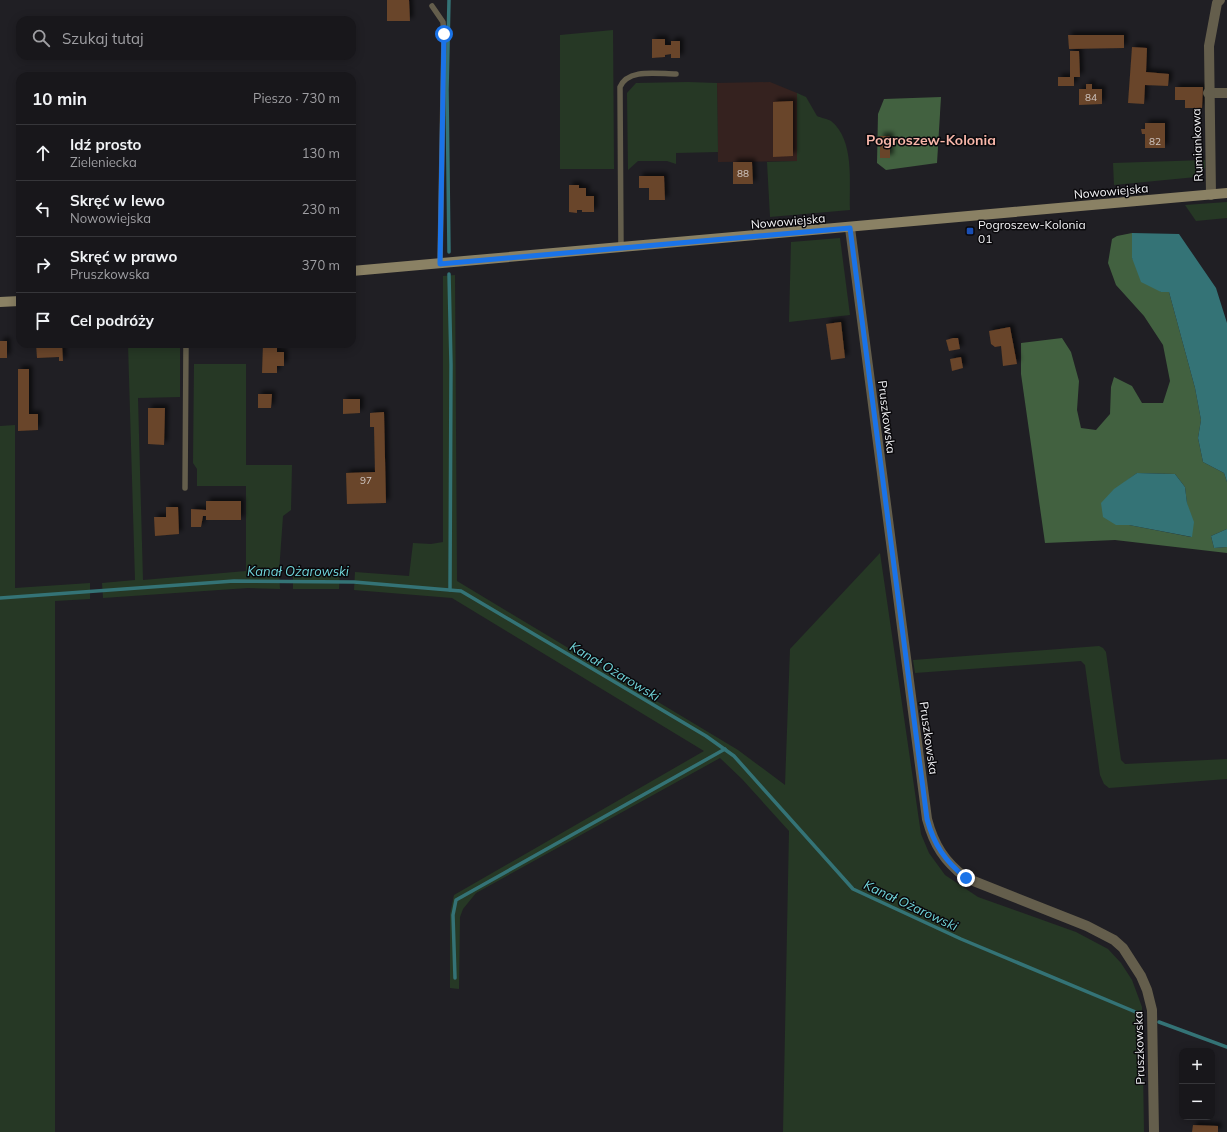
<!DOCTYPE html>
<html lang="pl">
<meta charset="utf-8">
<style>
body{margin:0;font-family:Mulish,sans-serif;background:#252428;color:#f1f3f6}
.controls{position:absolute;right:12px;bottom:12px;display:grid;overflow:hidden;border-radius:8px;box-shadow:0 2px 10px #0003}
.controls button{width:36px;height:36px;display:grid;place-items:center;padding:0;border:0;border-bottom:1px solid #36363a;background:#18171b;color:#f1f3f6;font:20px sans-serif}
.stop{position:absolute;width:12px;height:12px;margin:-9px;border:3px solid #1a73e8;border-radius:50%;background:#fff}
.stop.end{background:#1a73e8;border-color:#fff;box-shadow:0 1px 4px #0008}
.list{margin:0;padding:0;list-style:none}
h2{display:flex;justify-content:space-between;align-items:center;height:52px;margin:0;padding:0 16px;font-size:17px}
h2 small{font-size:13px;font-weight:400;color:#9f9fa3}
.list li{display:grid;grid-template-columns:26px 1fr auto;gap:12px;align-items:center;box-sizing:border-box;height:56px;padding:0 16px;border-top:1px solid #36363a}
.list b{display:block;font-size:15px;white-space:nowrap}
.list p{margin:0;font-size:13px;white-space:nowrap;color:#9f9fa3}
.list em{font-size:13px;font-style:normal;color:#9f9fa3}
.icon{flex:none;width:22px;height:22px;fill:none;stroke:currentColor;stroke-width:2;stroke-linecap:round;stroke-linejoin:round}
.map{position:relative;flex:none;width:1227px;height:1132px;overflow:hidden}
.search{position:absolute;background:#18171b;box-shadow:0 2px 10px #0003;left:16px;top:16px;width:340px;height:44px;display:flex;align-items:center;gap:10px;box-sizing:border-box;padding:0 14px;border-radius:12px;color:#9f9fa3;font-size:15px}
.panel{position:absolute;background:#18171b;box-shadow:0 2px 10px #0003;left:16px;top:72px;width:340px;height:276px;border-radius:12px}
.map>svg:first-child{display:block}
.industrial{fill:#35221f}
.green{fill:#263825}
.forest{fill:#426140;fill-rule:evenodd}
.water{fill:#347376}
.lines{fill:none;stroke-linecap:round;stroke-linejoin:round}
.stream{stroke:#347376;stroke-width:3.5}
.building{fill:#694429;filter:url(#shadow)}
.lane{stroke:#645e4c;stroke-width:5.5}
.street{stroke:#645e4c;stroke-width:10}
.secondary{stroke:#8a8164;stroke-width:10}
.route{stroke:#1a73e8;stroke-width:5}
.transit-dot{fill:#1a4fb4;stroke:#0a090c;stroke-width:1.5}
.labels{text-anchor:middle;dominant-baseline:central;stroke-width:3;stroke-linejoin:round;paint-order:stroke}
.number-label{font-size:10px;fill:#d1c8c4}
.street-label{font-size:12px;fill:#f4f4f7;stroke:#0a090c}
.poi-label{font-size:12px;fill:#f4f4f7;stroke:#0a090c;text-anchor:start}
.water-label{font-size:13px;font-style:italic;fill:#70d4d9;stroke:#0a090c}
.quarter-label{font-size:14px;font-weight:bold;fill:#f8b6a9;stroke:#0a090c}
</style>
<div class="map">
<svg width="1227" height="1132" viewBox="0 0 1227 1132">
<defs>
<filter id="shadow"><feDropShadow dx="3.5" dy="-3.5" stdDeviation="2" flood-color="#0009"/></filter>
</defs>
<rect width="100%" height="100%" fill="#201f24"/>
<polygon class="industrial" points="770,82 797,93 797,161 718,162 717,83"/>
<g class="green">
<polygon points="613,30 614,169 560,169 560,35"/>
<polygon points="688,82 717,83 718,152 676,153 676,164 667,161 638,161 628,170 627,93 636,83"/>
<path d="M797 93 806 97 817 116C821 118 828 119 831 121 855 140 849 183 850 210L770 217 767 162 797 161Z"/>
<polygon points="1205,160 1205,168 1196,177 1114,185 1113,163"/>
<polygon points="1227,202 1227,218 1196,221 1185,205"/>
<polygon points="840,238 850,315 789,322 791,242"/>
<polygon points="455,275 457,581 738,750 785,785 790,649 880,553 921,834 929,853 945,875 978,897 1076,932 1108,949 1121,963 1132,980 1142,1007 1144,1132 783,1132 789,831 742,779 720,758 476,893 463,909 460,917 459,989 450,988 450,914 454,895 704,751 452,598 354,590 355,572 409,576 413,543 431,544 443,542 443,276"/>
<polygon points="128,344 180,344 180,397 138,398 143,580 246,571 246,486 197,486 197,469 193,463 194,364 246,364 246,465 292,465 291,510 283,516 279,572 280,589 248,588 103,598 102,583 135,580"/>
<polygon points="15,425 15,588 90,583 90,599 55,601 55,1132 0,1132 0,426"/>
<polygon points="293,573 340,573 339,589 293,589"/>
<polygon points="1099,646 1103,648 1106,652 1121,760 1125,764 1227,759 1227,779 1109,788 1104,784 1100,775 1085,665 1081,661 915,673 913,660"/>
</g>
<g class="forest">
<polygon points="941,97 937,163 886,170 877,163 878,114 884,99"/>
<path d="M1132 233V258L1161 292H1169L1195 388 1201 420 1198 438 1203 462 1224 473 1227 482V529L1211 536 1214 548 1227 547V553L1115 540 1045 543 1021 374V343L1062 338 1071 352 1079 381 1077 410 1081 428 1096 430 1110 414 1111 387 1114 377 1132 386 1142 403H1163L1170 381 1163 345 1144 316 1116 285 1108 263 1112 239 1117 236ZM1137 473 1175 474 1185 487 1191 537 1129 525H1116L1125 482Z"/>
</g>
<g class="water">
<polygon points="1132,233 1179,234 1216,288 1227,323 1227,482 1224,473 1203,462 1198,438 1201,420 1195,388 1169,292 1161,292 1141,282 1132,258"/>
<polygon points="1137,473 1175,474 1185,487 1187,503 1194,522 1192,537 1129,525 1116,525 1103,517 1101,503 1114,489"/>
<polygon points="1227,529 1227,547 1214,548 1211,536"/>
</g>
<g class="lines">
<g class="stream">
<polyline points="449,252 447,90 449,0"/>
<polyline points="449,274 451,365 450,590"/>
<polyline points="0,598 234,581 354,582 461,591 706,736 734,756 853,889 961,939 1138,1013"/>
<polyline points="455,978 453,915 456,900 725,749"/>
<polyline points="1159,1022 1227,1047"/>
</g>
</g>
<g class="building">
<polygon points="387,0 409,0 410,21 387,21"/>
<polygon points="1068,35 1124,35 1124,48 1069,49"/>
<polygon points="652,39 665,39 665,45 671,45 671,41 680,41 680,58 671,58 671,54 665,55 665,57 652,58"/>
<polygon points="1132,47 1147,48 1146,72 1169,74 1168,86 1145,85 1144,104 1128,103"/>
<polygon points="1070,51 1079,51 1080,77 1074,77 1074,86 1058,86 1058,77 1070,77"/>
<polygon points="1086,84 1092,84 1092,89 1102,89 1102,104 1079,105 1079,89 1086,89"/>
<polygon points="1175,87 1203,87 1202,108 1185,108 1185,100 1175,100"/>
<polygon points="793,101 793,156 773,157 773,102"/>
<polygon points="1145,123 1165,123 1165,148 1145,148 1145,134 1142,134 1141,129 1145,129"/>
<polygon points="880,136 890,136 890,143 893,143 893,147 890,147 890,158 880,158"/>
<polygon points="733,162 752,162 753,184 733,184"/>
<polygon points="639,176 664,176 665,200 649,200 649,188 639,188"/>
<polygon points="569,185 579,185 579,188 586,188 586,196 594,196 594,212 582,212 582,210 577,210 577,213 569,212"/>
<polygon points="841,322 845,358 831,360 826,324"/>
<polygon points="1010,327 1017,364 1003,366 1001,346 995,347 991,344 989,331"/>
<polygon points="953,338 958,338 960,349 949,351 946,340"/>
<rect x="0" y="341" width="7" height="17"/>
<polygon points="36,344 62,344 63,361 59,361 59,357 37,358"/>
<polygon points="263,344 277,344 277,352 284,352 284,366 277,366 277,373 262,373"/>
<polygon points="961,357 963,368 952,371 950,359"/>
<polygon points="18,369 29,369 29,414 38,414 38,430 18,431"/>
<polygon points="258,394 272,394 271,408 258,408"/>
<polygon points="343,399 360,399 360,413 343,414"/>
<polygon points="148,408 165,408 164,445 148,444"/>
<polygon points="384,412 386,503 347,504 346,473 375,472 374,427 370,427 370,413"/>
<polygon points="206,501 241,501 241,520 206,520 206,516 203,516 201,527 191,527 191,509 206,510"/>
<polygon points="166,507 178,507 179,534 155,536 154,517 166,517"/>
<polygon points="1193,1125 1218,1126 1218,1132 1192,1132"/>
</g>
<g class="lines">
<g class="lane">
<polyline points="432,6 443,22 444,34 440,264"/>
<path d="M621 249 620 87C628 68 658 74 676 74"/>
<polyline points="185,488 186,344"/>
</g>
<g class="street">
<polyline points="1208,93 1227,93"/>
<polyline points="1211,195 1209,46 1217,3 1220,0"/>
<path d="M850 228 927 819C934 845 944 861 966 878L1087 926 1114 940 1123 948 1141 976 1147 990 1152 1010 1154 1132"/>
</g>
<g class="secondary">
<polyline points="352,271 1227,193"/>
<polyline points="0,302 20,301"/>
</g>
</g>
<g class="lines">
<path class="route" d="M444 34 440 264 850 228 927 819C934 845 945 861 966 878"/>
</g>
<rect class="transit-dot" x="966" y="227" width="8" height="8" rx="2"/>
<g class="labels">
<g class="number-label">
<text x="1091" y="97">84</text>
<text x="1155" y="141">82</text>
<text x="743" y="173">88</text>
<text x="366" y="480">97</text>
</g>
<g class="street-label">
<text transform="translate(1197 145) rotate(-92)">Rumiankowa</text>
<text transform="translate(1111 191) rotate(-5)">Nowowiejska</text>
<text transform="translate(788 221) rotate(-5)">Nowowiejska</text>
<text transform="translate(887 417) rotate(83)">Pruszkowska</text>
<text transform="translate(929 738) rotate(82)">Pruszkowska</text>
<text transform="translate(1139 1048) rotate(-92)">Pruszkowska</text>
</g>
<g class="poi-label">
<text x="978" y="224">Pogroszew-Kolonia<tspan x="978" dy="14">01</tspan></text>
</g>
<g class="water-label">
<text x="298" y="571">Kanał Ożarowski</text>
<text transform="translate(615 671) rotate(31)">Kanał Ożarowski</text>
<text transform="translate(911 905) rotate(25)">Kanał Ożarowski</text>
</g>
<g class="quarter-label">
<text x="931" y="140">Pogroszew-Kolonia</text>
</g>
</g>
</svg>
<div class="controls">
<button>+</button>
<button>−</button>
</div>
<div class="stop" style="left:444px;top:34px"></div>
<div class="stop end" style="left:966px;top:878px"></div>
<div class="search"><svg class="icon" aria-label="search" viewBox="0 0 24 24"><circle cx="10" cy="10" r="6"/><path d="M15 15l6 6"/></svg>Szukaj tutaj</div>
<section class="panel">
<h2>10 min<small>Pieszo · 730 m</small></h2>
<ul class="list">
<li><svg class="icon" aria-label="ahead" viewBox="0 0 24 24"><path d="M12 20V5M6 11l6-6 6 6"/></svg><div><b>Idź prosto</b><p>Zieleniecka</p></div><em>130 m</em></li>
<li><svg class="icon" aria-label="left" viewBox="0 0 24 24"><path d="M17 20v-9H6M10 6l-5 5 5 5"/></svg><div><b>Skręć w lewo</b><p>Nowowiejska</p></div><em>230 m</em></li>
<li><svg class="icon" aria-label="right" viewBox="0 0 24 24"><path d="M7 20v-9h11M14 6l5 5-5 5"/></svg><div><b>Skręć w prawo</b><p>Pruszkowska</p></div><em>370 m</em></li>
<li><svg class="icon" aria-label="arrive" viewBox="0 0 24 24"><path d="M6 21V4h12l-3 4 3 4H6"/></svg><div><b>Cel podróży</b></div></li>
</ul>
</section>
</div>
